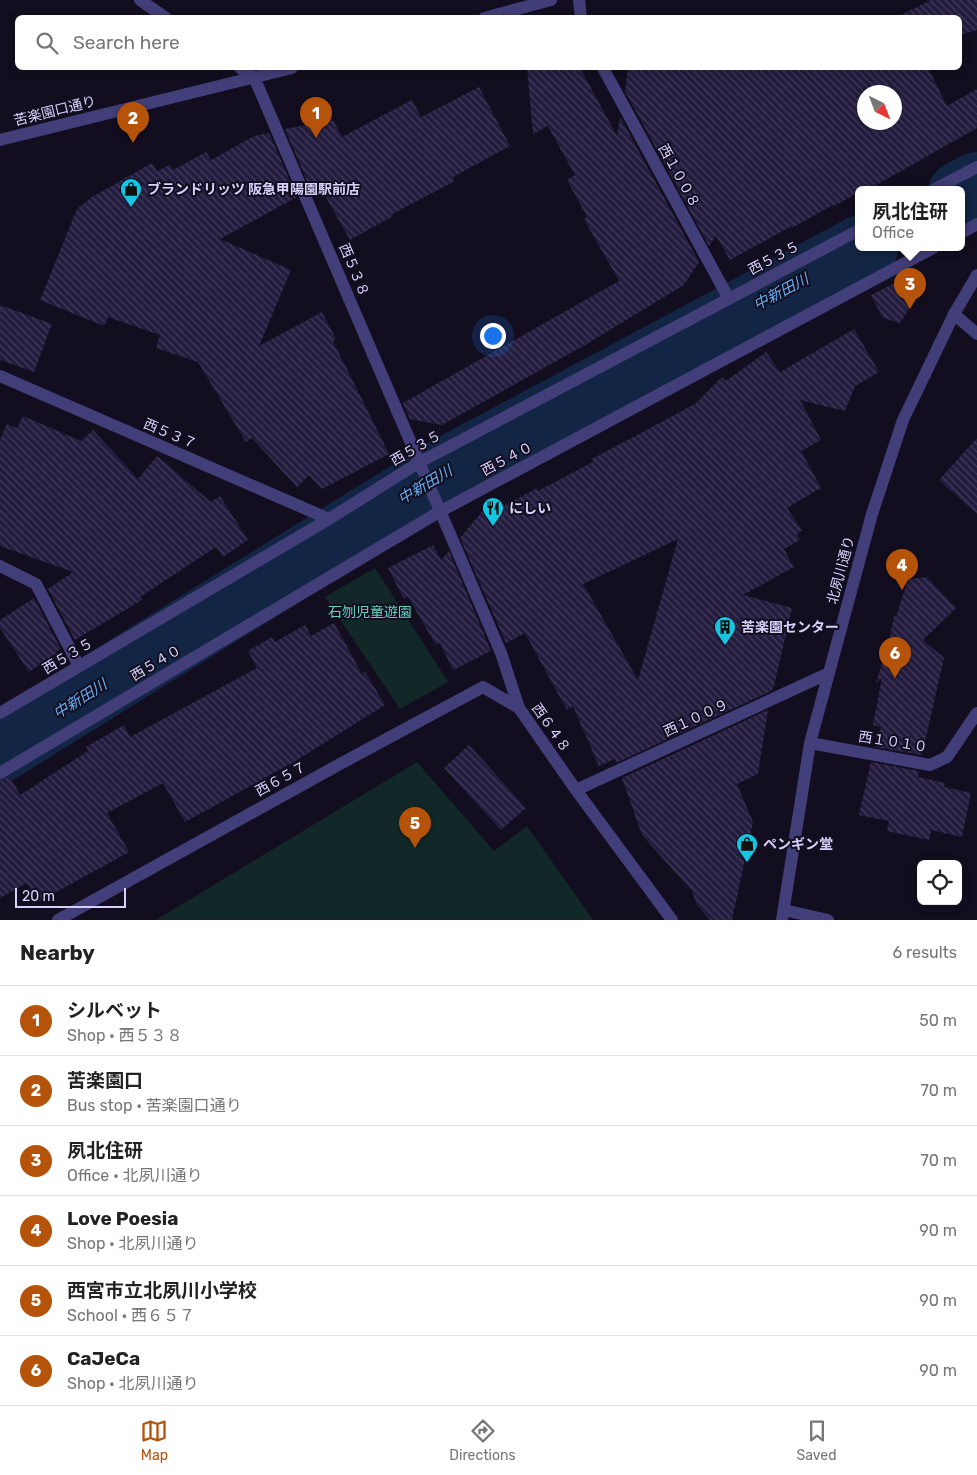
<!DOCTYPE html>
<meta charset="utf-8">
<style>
body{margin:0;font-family:Rubik,"Noto Sans JP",sans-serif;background:#f2f2f2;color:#222}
.controls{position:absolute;right:15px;bottom:15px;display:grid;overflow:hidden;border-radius:8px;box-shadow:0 2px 12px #0003}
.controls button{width:45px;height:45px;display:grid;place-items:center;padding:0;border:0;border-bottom:1px solid #e0e0e0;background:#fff;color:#222;font:25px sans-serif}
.compass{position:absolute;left:857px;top:85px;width:45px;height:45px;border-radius:50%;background:#fff;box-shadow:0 2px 12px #0003;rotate:138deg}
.scale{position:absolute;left:15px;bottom:12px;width:111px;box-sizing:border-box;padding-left:5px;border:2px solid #d7d0fb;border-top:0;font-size:14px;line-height:18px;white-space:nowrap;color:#d7d0fb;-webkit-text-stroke:4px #120e1f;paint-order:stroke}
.you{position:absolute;left:492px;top:335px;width:18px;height:18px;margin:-12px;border:4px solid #fff;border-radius:50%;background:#1a73e8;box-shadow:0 0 0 8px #1a73e833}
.badge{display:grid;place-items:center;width:32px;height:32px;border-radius:50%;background:#b45309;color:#fff;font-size:16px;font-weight:700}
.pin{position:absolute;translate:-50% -41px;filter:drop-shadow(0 1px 2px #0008)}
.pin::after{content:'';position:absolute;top:26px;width:18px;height:15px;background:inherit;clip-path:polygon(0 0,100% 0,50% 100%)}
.popup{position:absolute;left:855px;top:186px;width:110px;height:65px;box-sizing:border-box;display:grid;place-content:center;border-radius:8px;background:#fff;filter:drop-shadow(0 1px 4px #0005);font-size:16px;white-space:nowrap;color:#767676}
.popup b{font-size:19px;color:#222}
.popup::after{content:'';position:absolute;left:50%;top:100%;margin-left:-10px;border:10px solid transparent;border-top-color:#fff}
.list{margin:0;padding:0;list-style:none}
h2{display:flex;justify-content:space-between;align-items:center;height:65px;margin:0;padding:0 20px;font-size:21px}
h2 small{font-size:16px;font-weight:400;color:#767676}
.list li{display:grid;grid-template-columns:32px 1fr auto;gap:15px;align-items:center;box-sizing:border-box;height:70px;padding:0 20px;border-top:1px solid #e0e0e0}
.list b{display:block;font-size:19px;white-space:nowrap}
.list p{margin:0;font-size:16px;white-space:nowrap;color:#767676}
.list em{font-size:16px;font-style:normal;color:#767676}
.icon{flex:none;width:28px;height:28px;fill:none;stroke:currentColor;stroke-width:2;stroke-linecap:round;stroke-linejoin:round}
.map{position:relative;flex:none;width:977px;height:920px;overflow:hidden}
.search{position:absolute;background:#fff;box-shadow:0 2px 12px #0003;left:15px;right:15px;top:15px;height:55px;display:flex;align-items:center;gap:12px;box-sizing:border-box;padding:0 18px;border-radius:8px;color:#767676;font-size:19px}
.sheet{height:485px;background:#fff}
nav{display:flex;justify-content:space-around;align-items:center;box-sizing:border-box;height:70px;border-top:1px solid #e0e0e0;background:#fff;font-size:14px;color:#767676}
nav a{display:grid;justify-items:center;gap:2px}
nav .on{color:#b45309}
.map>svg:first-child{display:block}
.green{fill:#122828}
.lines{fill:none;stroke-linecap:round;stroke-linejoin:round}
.river{stroke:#122544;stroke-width:68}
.building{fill:url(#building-back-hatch);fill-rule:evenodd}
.minor{stroke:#423e79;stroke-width:12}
.tertiary{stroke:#423e79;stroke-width:12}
.labels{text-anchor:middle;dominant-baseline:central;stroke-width:4;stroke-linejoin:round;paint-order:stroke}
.street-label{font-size:14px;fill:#d7d0fb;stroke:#120e1f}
.poi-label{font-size:14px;font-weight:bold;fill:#d7d0fb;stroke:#120e1f;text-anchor:start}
.park-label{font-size:14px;fill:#64d3bb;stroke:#120e1f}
.water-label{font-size:15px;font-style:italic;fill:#68adf1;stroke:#120e1f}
</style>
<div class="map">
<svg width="977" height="920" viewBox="0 0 977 920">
<defs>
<pattern id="building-back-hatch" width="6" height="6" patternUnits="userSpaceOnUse" patternTransform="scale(1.25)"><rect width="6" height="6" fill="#241c3e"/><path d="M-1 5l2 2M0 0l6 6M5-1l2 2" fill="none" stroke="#433c5b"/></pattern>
</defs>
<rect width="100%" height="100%" fill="#120e1f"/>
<g class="green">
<polygon points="375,568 448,682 400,709 325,597"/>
<polygon points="417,762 494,851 527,826 593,920 156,920"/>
</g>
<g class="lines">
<g class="river">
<polyline points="961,195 977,186"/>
<polyline points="0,748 447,471 864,248"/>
</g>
</g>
<g class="building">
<polygon points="931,0 977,0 977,30 960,35 960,18 895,18"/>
<polygon points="527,68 580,68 617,136 620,117 699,262 684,285 585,345 442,425 410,419 403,403 619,281 584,219 587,217 567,180 575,175 548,126 533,134"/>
<path d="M628 68H928L947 106 977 89V128L871 188 870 186 862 190H859V192L834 206 833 205 792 228V226L730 260 716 236 709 246 625 91ZM864 92H894V122H864Z"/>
<polygon points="479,87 510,146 453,177 455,181 392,214 393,216 350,240 319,185 311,190 285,129 333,120 342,137 412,100 421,117"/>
<polygon points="269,133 297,197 220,239 291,270 259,346 322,312 336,339 333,341 389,454 322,489 309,475 297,487 252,438 246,442 198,362 156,348 160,335 108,317 104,326 40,300 77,209 92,197 152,163 157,171 170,165 173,170 206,152 211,160 254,136"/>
<polygon points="901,280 913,302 900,323 883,318 871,295"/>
<polygon points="0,305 52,324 34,372 0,360"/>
<path d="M854 329 879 372 855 386 845 411 800 400 821 440 801 451 821 488 787 508 802 530 797 534 800 540 784 549 794 567 743 595 792 608 774 686 771 691 616 763 615 759 599 766 573 706 567 710 525 633 506 643 460 538 486 507 490 514 537 488 538 491 593 462 592 459 695 404 722 377 726 381 766 352 780 372ZM678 539 638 680 583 584Z"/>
<polygon points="23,416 81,441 93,430 138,479 157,456 211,502 220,496 248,540 223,557 216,547 140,597 142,600 75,640 48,589 73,572 0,546 0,440 7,424 17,428"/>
<polygon points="977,438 977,514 939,480"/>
<polygon points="433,545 441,560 449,551 491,651 453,670 440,643 436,645 408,597 404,599 388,568"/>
<polygon points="927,577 956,608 923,640 944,658 922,755 875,747 881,727 873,725 882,678 876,683 890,637 894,616 896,617 908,579"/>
<polygon points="34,598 61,649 56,651 57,653 29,672 0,628 0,620"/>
<polygon points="334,623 362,674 365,672 385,705 297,760 185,822 163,783 107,813 129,852 38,902 27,883 0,898 0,781 10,776 20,795 88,751 86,747 124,725 130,737 257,668 248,651 272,637 275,642 305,625 311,636"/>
<polygon points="768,710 758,774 737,784 753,822 732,920 710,920 697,905 692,891 642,835 622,778"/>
<polygon points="469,745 526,808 501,830 444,768"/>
<polygon points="871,762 919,771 918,777 945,783 944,787 971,793 962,837 931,830 929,840 887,831 889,821 859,815"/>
</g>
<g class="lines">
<g class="minor">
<polyline points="140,0 166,18"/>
<polyline points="579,0 581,18"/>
<polyline points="240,68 254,77 501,653 519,708 576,790 672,920"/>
<polyline points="603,68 729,299"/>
<polyline points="933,190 977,167"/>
<polyline points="961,233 977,224"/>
<polyline points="954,314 977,334"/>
<polyline points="0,376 329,519"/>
<polyline points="0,566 36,584 79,666"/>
<polyline points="0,713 329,519 420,462 859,230"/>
<polyline points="810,743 930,765 947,757 977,713"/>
<polyline points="0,773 439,512 933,248"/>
<polyline points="576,790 829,673"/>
<polyline points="784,910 828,920"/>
<polyline points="58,920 340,764 483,687 519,708"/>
</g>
<g class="tertiary">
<polyline points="484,18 551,0"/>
<polyline points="0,140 292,68"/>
<polyline points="782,920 810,743 872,514 903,420 954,314 977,275"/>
</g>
</g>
<defs>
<g id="shop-pin" transform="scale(1.125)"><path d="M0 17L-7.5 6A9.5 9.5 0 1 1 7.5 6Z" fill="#15c6e2" stroke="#120e1f"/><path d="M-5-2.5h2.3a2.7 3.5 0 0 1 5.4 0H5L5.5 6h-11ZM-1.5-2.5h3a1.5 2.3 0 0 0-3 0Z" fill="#111"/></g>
<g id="restaurant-pin" transform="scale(1.125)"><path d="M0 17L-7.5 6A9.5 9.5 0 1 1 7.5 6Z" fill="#15c6e2" stroke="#120e1f"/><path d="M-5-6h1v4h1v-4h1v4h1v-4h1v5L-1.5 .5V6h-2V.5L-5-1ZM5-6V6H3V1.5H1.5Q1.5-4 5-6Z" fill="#111"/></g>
<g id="building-pin" transform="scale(1.125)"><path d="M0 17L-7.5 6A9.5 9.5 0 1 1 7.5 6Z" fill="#15c6e2" stroke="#120e1f"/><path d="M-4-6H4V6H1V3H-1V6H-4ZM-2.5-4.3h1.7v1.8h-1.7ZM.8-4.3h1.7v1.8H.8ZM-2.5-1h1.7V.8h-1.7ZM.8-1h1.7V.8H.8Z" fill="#111"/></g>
</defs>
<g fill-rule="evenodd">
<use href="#shop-pin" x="131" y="189"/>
<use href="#restaurant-pin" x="493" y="508"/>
<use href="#building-pin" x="725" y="627"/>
<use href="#shop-pin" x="747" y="844"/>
</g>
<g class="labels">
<g class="street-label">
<text transform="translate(55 111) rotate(-14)">苦楽園口通り</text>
<text transform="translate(679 176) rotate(61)">西１００８</text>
<text transform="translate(774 258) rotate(-28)">西５３５</text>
<text transform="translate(354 270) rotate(67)">西５３８</text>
<text transform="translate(170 434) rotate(23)">西５３７</text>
<text transform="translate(416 448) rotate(-30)">西５３５</text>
<text transform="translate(507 459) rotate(-28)">西５４０</text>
<text transform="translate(841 570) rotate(-75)">北夙川通り</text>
<text transform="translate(68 656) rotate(-31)">西５３５</text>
<text transform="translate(156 663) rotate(-31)">西５４０</text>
<text transform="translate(696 718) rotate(-25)">西１００９</text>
<text transform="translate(551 728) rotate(55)">西６４８</text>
<text transform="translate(893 742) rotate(9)">西１０１０</text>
<text transform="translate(281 779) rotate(-29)">西６５７</text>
</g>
<g class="poi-label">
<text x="147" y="189">ブランドリッツ 阪急甲陽園駅前店</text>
<text x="509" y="508">にしい</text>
<text x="741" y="627">苦楽園センター</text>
<text x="763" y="844">ペンギン堂</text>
</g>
<g class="park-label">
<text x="370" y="612">石刎児童遊園</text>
</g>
<g class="water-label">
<text transform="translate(781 292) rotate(-28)">中新田川</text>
<text transform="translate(425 485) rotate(-31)">中新田川</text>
<text transform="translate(80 699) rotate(-32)">中新田川</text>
</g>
</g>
</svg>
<div class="controls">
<button><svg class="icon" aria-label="locate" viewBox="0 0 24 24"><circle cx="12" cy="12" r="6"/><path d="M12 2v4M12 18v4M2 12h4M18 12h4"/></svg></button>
</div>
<svg class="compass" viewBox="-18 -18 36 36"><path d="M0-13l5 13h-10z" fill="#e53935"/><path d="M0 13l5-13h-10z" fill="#767676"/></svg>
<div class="scale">20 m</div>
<div class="you"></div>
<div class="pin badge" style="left:316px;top:138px">1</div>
<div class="pin badge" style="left:133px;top:143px">2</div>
<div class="pin badge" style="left:910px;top:309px">3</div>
<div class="popup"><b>夙北住研</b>Office</div>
<div class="pin badge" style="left:902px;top:590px">4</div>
<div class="pin badge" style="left:415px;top:848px">5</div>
<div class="pin badge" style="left:895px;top:678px">6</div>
<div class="search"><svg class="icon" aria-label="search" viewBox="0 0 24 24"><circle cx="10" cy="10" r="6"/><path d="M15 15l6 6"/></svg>Search here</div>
</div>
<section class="sheet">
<h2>Nearby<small>6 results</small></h2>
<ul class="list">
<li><span class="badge">1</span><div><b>シルベット</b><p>Shop · 西５３８</p></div><em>50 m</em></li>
<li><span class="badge">2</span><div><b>苦楽園口</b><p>Bus stop · 苦楽園口通り</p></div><em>70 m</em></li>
<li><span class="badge">3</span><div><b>夙北住研</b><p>Office · 北夙川通り</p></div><em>70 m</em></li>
<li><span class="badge">4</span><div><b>Love Poesia</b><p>Shop · 北夙川通り</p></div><em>90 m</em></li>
<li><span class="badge">5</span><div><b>西宮市立北夙川小学校</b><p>School · 西６５７</p></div><em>90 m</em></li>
<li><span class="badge">6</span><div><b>CaJeCa</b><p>Shop · 北夙川通り</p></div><em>90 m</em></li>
</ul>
</section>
<nav>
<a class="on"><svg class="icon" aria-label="map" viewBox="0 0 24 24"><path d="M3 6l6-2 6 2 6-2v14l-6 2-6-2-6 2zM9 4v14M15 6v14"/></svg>Map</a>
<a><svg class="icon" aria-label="directions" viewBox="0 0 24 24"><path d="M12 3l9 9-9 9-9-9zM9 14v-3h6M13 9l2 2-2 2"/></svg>Directions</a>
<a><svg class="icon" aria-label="saved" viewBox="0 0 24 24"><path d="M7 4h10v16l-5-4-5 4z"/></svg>Saved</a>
</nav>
